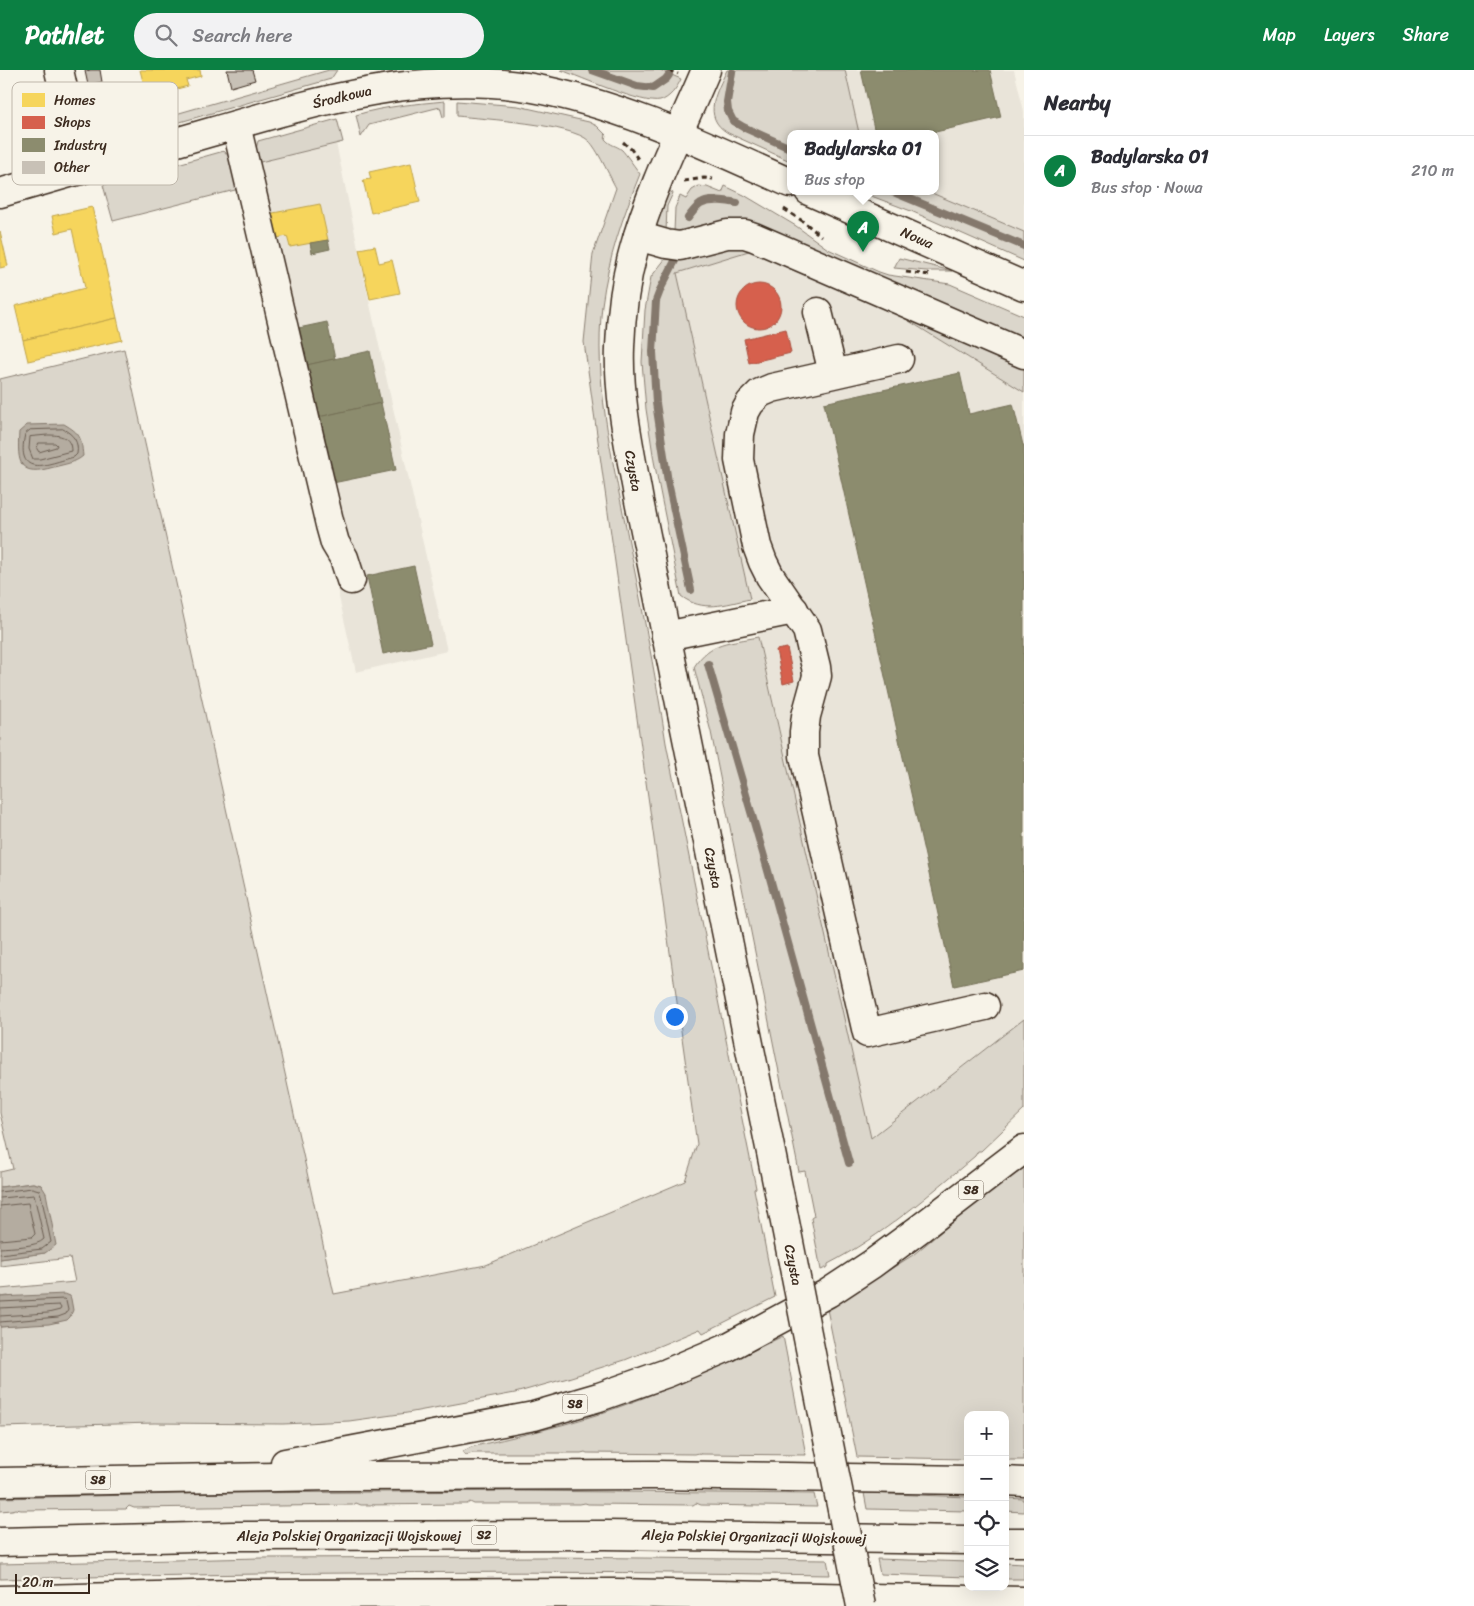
<!DOCTYPE html>
<meta charset="utf-8">
<style>
body{margin:0;font-family:Sriracha,sans-serif;background:#f2f2f3;color:#2b2b33}
.controls{position:absolute;right:15px;bottom:15px;display:grid;overflow:hidden;border-radius:10px;box-shadow:0 5px 20px #0002}
.controls button{width:45px;height:45px;display:grid;place-items:center;padding:0;border:0;border-bottom:1px solid #e1e1e2;background:#fff;color:#2b2b33;font:25px sans-serif}
.scale{position:absolute;left:15px;bottom:12px;width:75px;box-sizing:border-box;padding-left:5px;border:2px solid #3b2a1e;border-top:0;font-size:14px;line-height:18px;white-space:nowrap;color:#3b2a1e;-webkit-text-stroke:4px #f7f3e8;paint-order:stroke}
.you{position:absolute;left:674px;top:946px;width:18px;height:18px;margin:-12px;border:4px solid #fff;border-radius:50%;background:#1a73e8;box-shadow:0 0 0 8px #1a73e833}
.badge{display:grid;place-items:center;width:32px;height:32px;border-radius:50%;background:#0b8043;color:#fff;font-size:16px;font-weight:700}
.pin{position:absolute;translate:-50% -41px;filter:drop-shadow(0 1px 2px #0008)}
.pin::after{content:'';position:absolute;top:26px;width:18px;height:15px;background:inherit;clip-path:polygon(0 0,100% 0,50% 100%)}
.popup{position:absolute;left:787px;top:60px;width:152px;height:65px;box-sizing:border-box;display:grid;place-content:center;border-radius:10px;background:#fff;filter:drop-shadow(0 1px 4px #0005);font-size:16px;white-space:nowrap;color:#7c7c81}
.popup b{font-size:19px;color:#2b2b33}
.popup::after{content:'';position:absolute;left:50%;top:100%;margin-left:-10px;border:10px solid transparent;border-top-color:#fff}
.list{margin:0;padding:0;list-style:none}
h2{display:flex;justify-content:space-between;align-items:center;height:65px;margin:0;padding:0 20px;font-size:21px}
h2 small{font-size:16px;font-weight:400;color:#7c7c81}
.list li{display:grid;grid-template-columns:32px 1fr auto;gap:15px;align-items:center;box-sizing:border-box;height:70px;padding:0 20px;border-top:1px solid #e1e1e2}
.list b{display:block;font-size:19px;white-space:nowrap}
.list p{margin:0;font-size:16px;white-space:nowrap;color:#7c7c81}
.list em{font-size:16px;font-style:normal;color:#7c7c81}
.icon{flex:none;width:28px;height:28px;fill:none;stroke:currentColor;stroke-width:2;stroke-linecap:round;stroke-linejoin:round}
.map{position:relative;flex:none;width:1024px;height:1536px;overflow:hidden}
header{display:flex;align-items:center;gap:30px;box-sizing:border-box;height:70px;padding:0 25px;background:#0b8043;color:#fff}
header strong{font-size:24px}
nav{display:flex;gap:28px;margin-inline-start:auto;font-size:18px}
.search{width:350px;height:45px;background:#f2f2f3;display:flex;align-items:center;gap:12px;box-sizing:border-box;padding:0 18px;border-radius:28px;color:#7c7c81;font-size:19px}
main{display:flex}
aside{flex:1;background:#fff}
.map>svg:first-child{display:block}
.built{fill:#e9e4d9}
.green{fill:#dbd6cb;stroke:#8b8074}
.water{fill:#b4aca0;stroke:#84786c}
.homes{fill:#f6d55c;stroke:#bea249}
.shops{fill:#d6604d;stroke:#a8503f}
.industry{fill:#8c8c6e;stroke:#746f56}
.lines{fill:none;stroke-linecap:round;stroke-linejoin:round}
.shore{stroke:#6b5e52;stroke-width:1}
.stream{stroke:#84786c;stroke-width:8}
.building{fill:#c8c1b6;stroke:#3b2a1e}
.minor-casing{stroke:#3b2a1e;stroke-width:31}
.highway-casing{stroke:#3b2a1e;stroke-width:31}
.path{stroke:#3b2a1e;stroke-width:3;stroke-dasharray:5 4;stroke-linecap:butt}
.minor{stroke:#f7f3e8;stroke-width:28}
.highway{stroke:#f7f3e8;stroke-width:28}
.minor-bridge-casing{stroke:#3b2a1e;stroke-width:31;stroke-linecap:butt}
.minor-bridge{stroke:#f7f3e8;stroke-width:28}
.labels{text-anchor:middle;dominant-baseline:central;stroke-width:5;stroke-linejoin:round;paint-order:stroke}
.shield{fill:#f7f3e8;stroke:#73665b;stroke-width:1}
.shield-label{font-size:12px;font-weight:bold;fill:#3b2a1e}
.street-label{font-size:14px;fill:#3b2a1e;stroke:#f7f3e8}
.key{fill:#f7f3e8;stroke:#bfb7ab;stroke-width:1}
.key-label{font-size:14px;fill:#3b2a1e}
</style>
<header>
<strong>Pathlet</strong>
<div class="search"><svg class="icon" aria-label="search" viewBox="0 0 24 24"><circle cx="10" cy="10" r="6"/><path d="M15 15l6 6"/></svg>Search here</div>
<nav><a>Map</a><a>Layers</a><a>Share</a></nav>
</header>
<main>
<div class="map">
<svg width="1024" height="1536" viewBox="0 0 1024 1536">
<rect width="100%" height="100%" fill="#f7f3e8"/>
<filter id="ink" filterUnits="userSpaceOnUse"><feTurbulence type="fractalNoise" baseFrequency=".02" numOctaves="2"/><feDisplacementMap in="SourceGraphic" scale="10" xChannelSelector="R" yChannelSelector="G"/><feConvolveMatrix kernelMatrix="1 2 1 2 8 2 1 2 1" color-interpolation-filters="sRGB"/></filter>
<g filter="url(#ink)">
<g class="built">
<polygon points="845,0 1014,0 1024,41 1024,162 927,121 936,121 936,63 859,63"/>
<polygon points="336,73 369,230 447,581 356,602 314,417 258,93"/>
<polygon points="752,180 896,243 1024,322 1024,949 871,1068 677,203"/>
</g>
<g class="green">
<polygon points="329,0 337,0 331,9 145,62 140,51 148,52"/>
<path d="M561 0H660L681 9C677 18 670 28 660 31 644 35 580 7 561 0Z"/>
<path d="M727 0H845L859 63H790V91L728 63C701 47 717 21 727 0Z"/>
<path d="M445 31V47H443L440 37 369 55 361 67 356 45C385 36 415 34 445 31Z"/>
<path d="M457 31 518 36 589 52 597 56 606 65 605 69C611 76 616 75 622 80 625 83 638 101 640 104 623 146 608 189 602 235 594 310 611 384 626 457 640 529 655 600 666 673L756 1118 754 1119 775 1227 703 1263 700 1259 625 1290 568 1308 515 1323 407 1343 349 1351 283 1354 154 1353 0 1357V1257L59 1252 8 1226 0 1227V1219L75 1212 70 1188 0 1196V1189L45 1183 41 1115 33 1113 0 1117V1102L13 1099 0 1043V309L124 279 334 1224 486 1195 685 1111 697 1074 584 272 593 184 616 118C610 107 597 78 589 71 572 54 484 49 457 46Z"/>
<polygon points="337,49 343,72 256,93 256,79 258,71"/>
<polygon points="224,81 231,89 239,119 113,151 103,115"/>
<polygon points="699,116 707,117 722,123 725,116 744,125 796,156 828,179 879,202 888,205 950,214 1024,246 1024,278 760,162 691,167 674,162 675,138 680,126 686,129 692,120"/>
<polygon points="667,120 673,123 667,136 666,162 655,159 655,153"/>
<polygon points="858,121 927,121 1024,162 1024,191 911,141"/>
<path d="M732 172 757 176 1024 292V322L896 243 752 180 677 203 750 529C725 534 703 543 681 526L654 391 646 339 642 292 645 240 651 207 666 188 668 182H687Z"/>
<polygon points="899,188 952,201 926,201 894,198"/>
<path d="M758 567 871 1068 1024 949V1040L981 1081H978L975 1086C929 1125 882 1166 828 1194V1197L821 1200 811 1148 814 1146 805 1101 799 1102 711 662 694 597C711 570 730 573 758 567Z"/>
<polygon points="1024,1093 1024,1390 1005,1390 1005,1345 968,1345 968,1389 857,1387 827,1239 913,1185"/>
<path d="M783 1266 806 1385 701 1384 699 1383 695 1384 587 1383 585 1382 581 1383H473L466 1385 462 1382 471 1377C513 1367 555 1358 596 1345 661 1323 722 1296 783 1266Z"/>
<polygon points="520,1421 814,1424 817,1437 701,1435 696,1433 693,1435 588,1434 585,1433 580,1434 474,1434 470,1432 467,1434 361,1435 356,1433 353,1435 134,1438 129,1436 126,1439 21,1440 16,1439 12,1440 0,1441 0,1428 228,1423"/>
<polygon points="864,1423 968,1427 968,1441 867,1439"/>
<polygon points="1005,1428 1024,1429 1024,1442 1005,1441"/>
<path d="M548 1487 827 1490 830 1505C554 1500 277 1502 0 1509V1494L260 1488Z"/>
<polygon points="877,1489 968,1492 968,1507 880,1504"/>
<polygon points="1005,1493 1024,1494 1024,1509 1005,1509"/>
</g>
<g class="water">
<path d="M64 354C81 364 81 367 83 386 75 393 65 394 54 397 19 407 17 394 19 362L27 355Z"/>
<polygon points="33,1113 41,1115 46,1123 56,1175 45,1183 0,1189 0,1117"/>
<polygon points="65,1224 70,1226 71,1229 73,1240 70,1247 67,1250 49,1254 0,1257 0,1227"/>
</g>
<g class="homes">
<polygon points="140,0 200,0 201,6 186,10 188,16 147,27"/>
<polygon points="411,93 420,132 371,143 363,110 371,109 369,102"/>
<polygon points="320,134 328,170 290,177 287,166 272,169 268,144"/>
<polygon points="92,137 117,248 23,270 15,236 85,218 72,159 56,163 52,146"/>
<polygon points="0,161 8,196 0,198"/>
<polygon points="375,176 379,193 392,190 400,223 370,229 359,179"/>
<polygon points="117,248 122,270 28,291 23,270"/>
</g>
<g class="shops">
<circle cx="759" cy="236" r="22"/>
<polygon points="786,259 791,283 749,293 744,269"/>
<polygon points="787,578 794,611 783,614 776,580"/>
</g>
<g class="industry">
<polygon points="861,0 990,0 1001,47 931,63 875,63"/>
<polygon points="328,170 330,179 312,183 310,173"/>
<polygon points="327,252 335,289 302,296 294,259"/>
<polygon points="370,281 381,333 315,348 302,296"/>
<polygon points="960,303 969,344 1013,334 1023,375 1024,375 1024,901 954,916 824,333"/>
<polygon points="381,333 396,400 328,414 314,348"/>
<polygon points="414,496 431,574 383,584 367,506"/>
</g>
<g class="lines">
<g class="shore">
<path d="M63 359C74 365 79 372 77 384L74 387C47 394 15 410 25 364L30 360Z"/>
<path d="M48 365C60 365 71 366 71 381L40 389H33L29 379 30 367Z"/>
<polygon points="39,373 55,373 57,375 56,377 39,382 37,379"/>
<polyline points="0,1122 32,1118 39,1120 41,1125 51,1172 42,1179 0,1184"/>
<path d="M0 1128 34 1125 44 1169C37 1177 11 1177 0 1178"/>
<polyline points="0,1136 28,1133 35,1164 32,1167 0,1170"/>
<polyline points="0,1232 64,1229 66,1231 68,1240 66,1244 58,1247 0,1252"/>
<polyline points="0,1238 59,1235 61,1238 60,1240 48,1243 0,1246"/>
</g>
<g class="stream">
<polyline points="592,0 637,16 653,18 666,9 669,5"/>
<polyline points="732,2 727,32 728,41 733,51 743,57 790,78"/>
<polyline points="891,121 1024,176"/>
<path d="M688 148C692 143 697 135 703 133 712 129 728 131 737 133"/>
<polyline points="676,189 661,218 656,231 653,282 656,333 668,412 691,520"/>
<polyline points="708,594 765,790 849,1093"/>
</g>
</g>
<g class="building">
<polygon points="91,0 100,0 102,12 88,15 85,1"/>
<polygon points="227,0 252,0 255,10 231,17"/>
</g>
<g class="lines">
<g class="minor-casing">
<g id="minor">
<polyline points="59,0 81,100"/>
<path d="M706 0C681 59 651 117 634 179 625 211 621 244 620 277 618 328 630 380 639 431L782 1137"/>
<polyline points="236,55 330,455 335,473 344,488 351,510"/>
<polyline points="809,121 1024,216"/>
<path d="M0 123C70 103 140 83 211 62 314 32 418 0 527 17 619 33 706 75 790 113"/>
<polyline points="638,166 666,174 680,176 727,164 745,164 754,167 1024,284"/>
<polyline points="818,242 833,303"/>
<polyline points="899,289 772,318 760,323 750,333 745,342 740,364 739,390 757,476 763,492 770,506 807,560 816,597 817,606 806,646 804,662 804,686 867,963 985,936"/>
<polyline points="666,566 794,540"/>
</g>
</g>
<g class="highway-casing">
<g id="highway">
<polyline points="285,1393 534,1346 599,1327 667,1303 728,1277 828,1223 872,1194 918,1160 1024,1079"/>
<polyline points="1005,1411 1024,1412"/>
<polyline points="0,1412 332,1406 654,1405 968,1410"/>
<polyline points="0,1472 232,1466 605,1465 968,1470"/>
<polyline points="1005,1472 1024,1472"/>
<polyline points="0,1530 233,1524 615,1523 1024,1531"/>
</g>
</g>
<g class="path">
<polyline points="669,0 678,4"/>
<polyline points="623,72 631,79 638,89"/>
<polyline points="684,111 704,108 713,109"/>
<polyline points="784,139 804,152 821,166"/>
<polyline points="906,202 930,205"/>
</g>
<use href="#minor" class="minor"/>
<use href="#highway" class="highway"/>
<g class="minor-bridge-casing">
<polyline id="minor-bridge" points="782,1137 861,1536"/>
</g>
<use href="#minor-bridge" class="minor-bridge"/>
</g>
</g>
<g class="labels">
<g class="shield">
<rect x="958.5" y="1110.5" width="25" height="19" rx="4"/>
<rect x="562.5" y="1324.5" width="25" height="19" rx="4"/>
<rect x="85.5" y="1400.5" width="25" height="19" rx="4"/>
<rect x="471.5" y="1455.5" width="25" height="19" rx="4"/>
</g>
<g class="shield-label">
<text x="971" y="1120">S8</text>
<text x="575" y="1334">S8</text>
<text x="98" y="1410">S8</text>
<text x="484" y="1465">S2</text>
</g>
<g class="street-label">
<text transform="translate(342 27) rotate(-13)">Środkowa</text>
<text transform="translate(917 168) rotate(24)">Nowa</text>
<text transform="translate(633 401) rotate(80)">Czysta</text>
<text transform="translate(713 798) rotate(79)">Czysta</text>
<text transform="translate(793 1195) rotate(79)">Czysta</text>
<text x="349" y="1466">Aleja Polskiej Organizacji Wojskowej</text>
<text transform="translate(754 1467) rotate(1)">Aleja Polskiej Organizacji Wojskowej</text>
</g>
</g>
<rect x="12" y="12" width="166" height="103" rx="8" class="key"/>
<rect x="22" y="23" width="23" height="14" fill="#f6d55c"/>
<rect x="22" y="46" width="23" height="13" fill="#d6604d"/>
<rect x="22" y="68" width="23" height="14" fill="#8c8c6e"/>
<rect x="22" y="91" width="23" height="13" fill="#c8c1b6"/>
<g class="key-label">
<text x="54" y="35">Homes</text>
<text x="54" y="57">Shops</text>
<text x="54" y="80">Industry</text>
<text x="54" y="102">Other</text>
</g>
</svg>
<div class="controls">
<button>+</button>
<button>−</button>
<button><svg class="icon" aria-label="locate" viewBox="0 0 24 24"><circle cx="12" cy="12" r="6"/><path d="M12 2v4M12 18v4M2 12h4M18 12h4"/></svg></button>
<button><svg class="icon" aria-label="layers" viewBox="0 0 24 24"><path d="M12 4l9 5-9 5-9-5zM3 14l9 5 9-5"/></svg></button>
</div>
<div class="scale">20 m</div>
<div class="you"></div>
<div class="pin badge" style="left:863px;top:182px">A</div>
<div class="popup"><b>Badylarska 01</b>Bus stop</div>
</div>
<aside>
<h2>Nearby<small></small></h2>
<ul class="list">
<li><span class="badge">A</span><div><b>Badylarska 01</b><p>Bus stop · Nowa</p></div><em>210 m</em></li>
</ul>
</aside>
</main>
